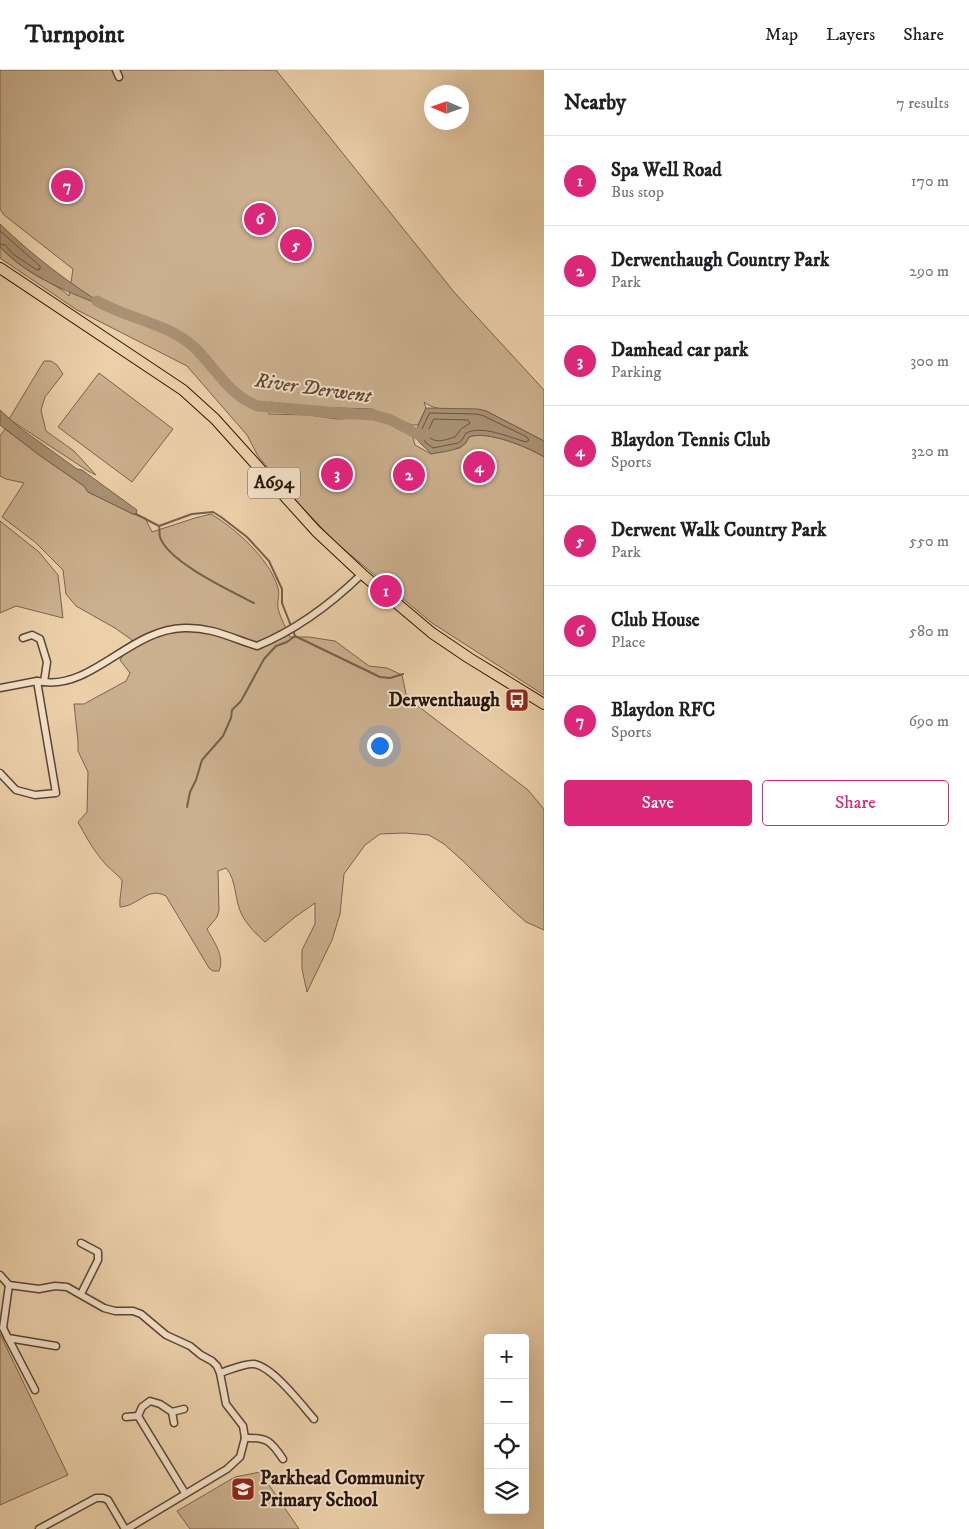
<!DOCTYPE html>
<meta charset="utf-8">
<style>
body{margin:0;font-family:"IM FELL DW Pica",serif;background:#f2f2f2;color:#202124}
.controls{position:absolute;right:15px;bottom:15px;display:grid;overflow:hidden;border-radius:5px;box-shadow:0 5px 20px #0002}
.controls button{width:45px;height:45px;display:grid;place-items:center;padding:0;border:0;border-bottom:1px solid #e0e0e0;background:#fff;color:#202124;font:25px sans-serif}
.compass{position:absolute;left:424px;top:15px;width:45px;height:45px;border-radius:50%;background:#fff;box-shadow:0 5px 20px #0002;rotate:272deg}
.you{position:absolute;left:379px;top:675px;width:18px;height:18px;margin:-12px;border:4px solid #fff;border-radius:50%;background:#1a73e8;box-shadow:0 0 0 8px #1a73e833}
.badge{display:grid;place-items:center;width:32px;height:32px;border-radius:50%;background:#db2777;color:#fff;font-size:16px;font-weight:700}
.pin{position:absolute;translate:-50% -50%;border:2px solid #fff;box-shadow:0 1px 5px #0006}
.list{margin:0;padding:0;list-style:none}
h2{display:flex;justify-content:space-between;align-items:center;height:65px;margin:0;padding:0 20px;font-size:21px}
h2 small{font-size:16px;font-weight:400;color:#757577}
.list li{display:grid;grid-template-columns:32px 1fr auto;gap:15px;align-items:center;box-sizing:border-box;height:90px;padding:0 20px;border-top:1px solid #e0e0e0}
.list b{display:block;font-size:19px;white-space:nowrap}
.list p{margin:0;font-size:16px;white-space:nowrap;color:#757577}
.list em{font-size:16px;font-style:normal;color:#757577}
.actions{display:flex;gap:10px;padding:15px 20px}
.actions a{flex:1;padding:11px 0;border:1px solid #db2777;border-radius:5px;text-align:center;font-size:18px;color:#db2777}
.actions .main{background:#db2777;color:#fff}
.icon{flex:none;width:28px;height:28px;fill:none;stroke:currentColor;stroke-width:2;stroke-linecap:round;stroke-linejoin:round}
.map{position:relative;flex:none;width:544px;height:1459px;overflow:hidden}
header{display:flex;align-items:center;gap:30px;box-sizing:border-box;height:70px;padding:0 25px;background:#fff;border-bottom:1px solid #e0e0e0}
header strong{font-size:24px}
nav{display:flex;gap:28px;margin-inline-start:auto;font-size:18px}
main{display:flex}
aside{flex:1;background:#fff}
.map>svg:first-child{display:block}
.green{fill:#cbb08f;stroke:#7a634d}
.water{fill:#a99174;stroke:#75604a}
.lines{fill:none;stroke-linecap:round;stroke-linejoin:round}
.shore{stroke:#685440;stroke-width:1}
.stream{stroke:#75604a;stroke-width:2}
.river{stroke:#a99174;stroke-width:11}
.minor-casing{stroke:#594433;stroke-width:9}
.primary-casing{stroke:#28160b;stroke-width:12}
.minor{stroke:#f3e0c8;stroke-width:6}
.primary{stroke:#ecd0aa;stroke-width:10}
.labels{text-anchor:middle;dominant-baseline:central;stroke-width:4;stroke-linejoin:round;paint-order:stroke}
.shield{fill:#f3e0c8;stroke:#655344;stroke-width:1}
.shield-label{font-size:18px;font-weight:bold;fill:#28160b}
.poi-label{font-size:19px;font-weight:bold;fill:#28160b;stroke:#f3e0c8;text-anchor:end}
.water-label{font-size:20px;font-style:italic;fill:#5c4735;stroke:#f3e0c8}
</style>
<header>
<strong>Turnpoint</strong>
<nav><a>Map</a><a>Layers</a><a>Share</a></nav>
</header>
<main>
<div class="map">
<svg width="544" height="1459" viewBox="0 0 544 1459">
<rect width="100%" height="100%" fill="#ecd0aa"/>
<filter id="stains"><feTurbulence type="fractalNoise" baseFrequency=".004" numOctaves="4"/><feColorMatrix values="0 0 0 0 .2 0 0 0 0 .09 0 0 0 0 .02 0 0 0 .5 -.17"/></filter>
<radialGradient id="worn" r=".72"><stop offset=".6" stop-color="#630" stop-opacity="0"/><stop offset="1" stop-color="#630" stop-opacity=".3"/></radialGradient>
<g class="green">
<path d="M0 0H276L454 222 544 320V371L486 341C466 336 440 345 424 332L426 338 418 355H412L372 339 311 337 270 332 269 344 309 345 337 349 371 348 411 361 415 375 431 384 460 378 466 373 469 367C487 360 528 377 544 387V625L432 553 334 471 288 422 258 386 247 365 187 296 77 240 0 188V177C11 189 25 199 39 207 50 213 61 218 69 226L73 199 4 145 0 139Z"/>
<polygon points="44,291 51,291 57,295 63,304 45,327 41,340 46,361 74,381 96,405 88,401 9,349"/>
<polygon points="99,303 173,359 132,412 58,357"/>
<path d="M5 359 42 387 84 416 88 422 133 444 145 448 152 462 195 448 211 444C236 459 270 489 278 518 280 524 277 531 278 538 280 547 286 558 290 567H309L335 571 369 596 387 598 402 605 406 624 414 633 528 720 544 739V860L526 852 509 837 463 791 444 774 429 765 404 763 380 764 365 775 344 804 340 844 332 870 307 922 302 899V880L315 854V833L295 847 265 872C256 864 248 856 242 845 234 830 237 810 226 798L218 801 219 840 217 847 207 859C214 872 225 886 219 901H213L209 898 166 826C147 816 139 836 120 837 119 827 122 820 122 810 116 803 107 797 102 790 92 778 85 765 78 752L87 742 88 702 78 681V671L74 634H84L126 611 130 603 120 590 132 570 115 558 76 536 66 524 63 500 35 472 2 447 24 413 6 409 0 406V366Z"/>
<polygon points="0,451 39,482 58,505 63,548 16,536 0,543"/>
<polygon points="0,1264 68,1405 0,1435"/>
<polygon points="260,1402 299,1459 190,1459 177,1441 235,1407"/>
</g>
<g class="water">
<path d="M0 154C33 186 70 214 109 238 70 223 30 208 0 177Z"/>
<path d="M426 338 478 339 486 341 544 371V387C528 377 487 360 469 367 463 381 445 381 431 384 422 373 418 375 413 360L417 358Z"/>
<polygon points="0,340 20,358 77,399 82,400 137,440 136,444 133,444 88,422 84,416 42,387 0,355"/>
</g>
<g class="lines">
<g class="shore">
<polyline points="0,161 40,196 40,199 37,200 13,184 5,175 0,174"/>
<path d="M430 343 477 344 484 346 527 367 529 370 526 372C508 367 483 355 466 363L462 370 458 373 433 378 426 373 420 364Z"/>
<path d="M434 349 468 350 470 353 461 359 455 367C445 370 433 375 427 364Z"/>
</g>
<g class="stream">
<polyline points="136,444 159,456 192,444 213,442 221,447 247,467 269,491 282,519 282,533 291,556"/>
<path d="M159 456C160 459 159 464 160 467 168 492 231 521 254 533"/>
<polyline points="293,560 295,566 380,607 390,608 403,604"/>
<polyline points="187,737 190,722 196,710 202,690 223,666 231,648 232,640 241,631 264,589 276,576 287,572 295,566"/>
</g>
<path class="river" d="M97 231C128 249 167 253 194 277 215 297 229 326 258 336L339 343 374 345 391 350 419 365 426 364"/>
<g class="minor-casing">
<g id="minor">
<polyline points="116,0 119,7"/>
<path d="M23 568 32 565 40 569 47 592 44 612C93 618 131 559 184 558 212 557 231 568 257 576 296 560 332 533 362 504"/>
<polyline points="0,618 37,611"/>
<polyline points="0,703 16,720 35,725 56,723 37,611 44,612"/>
<polyline points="0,1205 9,1215 39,1219 55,1216 67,1217 104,1238 115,1241 133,1241 141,1244 166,1265 190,1276 201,1285 212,1291 217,1296 220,1303 226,1334 243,1356 245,1368 240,1387 227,1399 127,1459"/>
<polyline points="9,1215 3,1258 8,1268 56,1276"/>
<polyline points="81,1224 98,1190 98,1182 81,1173"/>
<polyline points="8,1268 35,1320"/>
<path d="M220 1303C230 1300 244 1293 254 1294 273 1297 302 1335 314 1349"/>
<polyline points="138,1346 142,1337 150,1331 160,1334 172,1342"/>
<polyline points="126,1347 138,1346 185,1423"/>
<polyline points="174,1353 172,1342 184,1339"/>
<path d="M245 1368C267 1367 271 1371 283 1389"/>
<polyline points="39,1459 96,1428 103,1428 108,1430 125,1459"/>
</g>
</g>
<g class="primary-casing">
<polyline id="primary" points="0,198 183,320 215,349 316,461 362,504 432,563 469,588 544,634"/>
</g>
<use href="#minor" class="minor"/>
<use href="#primary" class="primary"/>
</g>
<defs>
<g id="bus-square" transform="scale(1.25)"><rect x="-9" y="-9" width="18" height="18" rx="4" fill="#8f2418" stroke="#f3e0c8"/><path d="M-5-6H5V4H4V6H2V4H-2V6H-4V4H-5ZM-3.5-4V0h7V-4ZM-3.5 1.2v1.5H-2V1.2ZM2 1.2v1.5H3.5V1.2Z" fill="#fff"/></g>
<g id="school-square" transform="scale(1.25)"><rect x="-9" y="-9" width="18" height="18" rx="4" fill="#8f2418" stroke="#f3e0c8"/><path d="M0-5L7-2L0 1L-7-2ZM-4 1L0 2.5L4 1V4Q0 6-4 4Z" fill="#fff"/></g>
</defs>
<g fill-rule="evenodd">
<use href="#bus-square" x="517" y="630"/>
<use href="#school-square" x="243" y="1419"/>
</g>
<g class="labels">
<rect class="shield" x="248" y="397.5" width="52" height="31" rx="4"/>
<g class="shield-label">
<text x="274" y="413">A694</text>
</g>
<g class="poi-label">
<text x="500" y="630">Derwenthaugh</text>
<text x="260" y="1408" text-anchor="start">Parkhead Community<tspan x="260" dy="22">Primary School</tspan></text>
</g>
<g class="water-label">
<text transform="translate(313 319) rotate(8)">River Derwent</text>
</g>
</g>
<rect width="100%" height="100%" filter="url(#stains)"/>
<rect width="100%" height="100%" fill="url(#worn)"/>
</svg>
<div class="controls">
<button>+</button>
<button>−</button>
<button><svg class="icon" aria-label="locate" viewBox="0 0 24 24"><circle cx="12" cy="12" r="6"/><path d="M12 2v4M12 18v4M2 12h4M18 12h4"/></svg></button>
<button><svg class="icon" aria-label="layers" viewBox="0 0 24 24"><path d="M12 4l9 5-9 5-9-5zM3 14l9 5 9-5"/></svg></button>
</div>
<svg class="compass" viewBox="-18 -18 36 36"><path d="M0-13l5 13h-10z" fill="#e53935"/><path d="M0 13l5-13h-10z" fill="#757577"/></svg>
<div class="you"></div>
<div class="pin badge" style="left:386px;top:521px">1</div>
<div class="pin badge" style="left:409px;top:405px">2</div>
<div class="pin badge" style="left:337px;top:404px">3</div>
<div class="pin badge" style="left:479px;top:397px">4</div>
<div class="pin badge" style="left:296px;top:175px">5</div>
<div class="pin badge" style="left:260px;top:149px">6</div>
<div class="pin badge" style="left:67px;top:116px">7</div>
</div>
<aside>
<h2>Nearby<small>7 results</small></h2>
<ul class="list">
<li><span class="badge">1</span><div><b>Spa Well Road</b><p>Bus stop</p></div><em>170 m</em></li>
<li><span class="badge">2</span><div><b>Derwenthaugh Country Park</b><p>Park</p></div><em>290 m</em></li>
<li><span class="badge">3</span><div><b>Damhead car park</b><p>Parking</p></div><em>300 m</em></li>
<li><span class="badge">4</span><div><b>Blaydon Tennis Club</b><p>Sports</p></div><em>320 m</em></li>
<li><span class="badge">5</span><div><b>Derwent Walk Country Park</b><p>Park</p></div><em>550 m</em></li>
<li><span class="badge">6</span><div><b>Club House</b><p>Place</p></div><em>580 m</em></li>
<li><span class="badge">7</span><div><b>Blaydon RFC</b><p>Sports</p></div><em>690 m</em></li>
</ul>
<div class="actions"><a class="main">Save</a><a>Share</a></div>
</aside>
</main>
